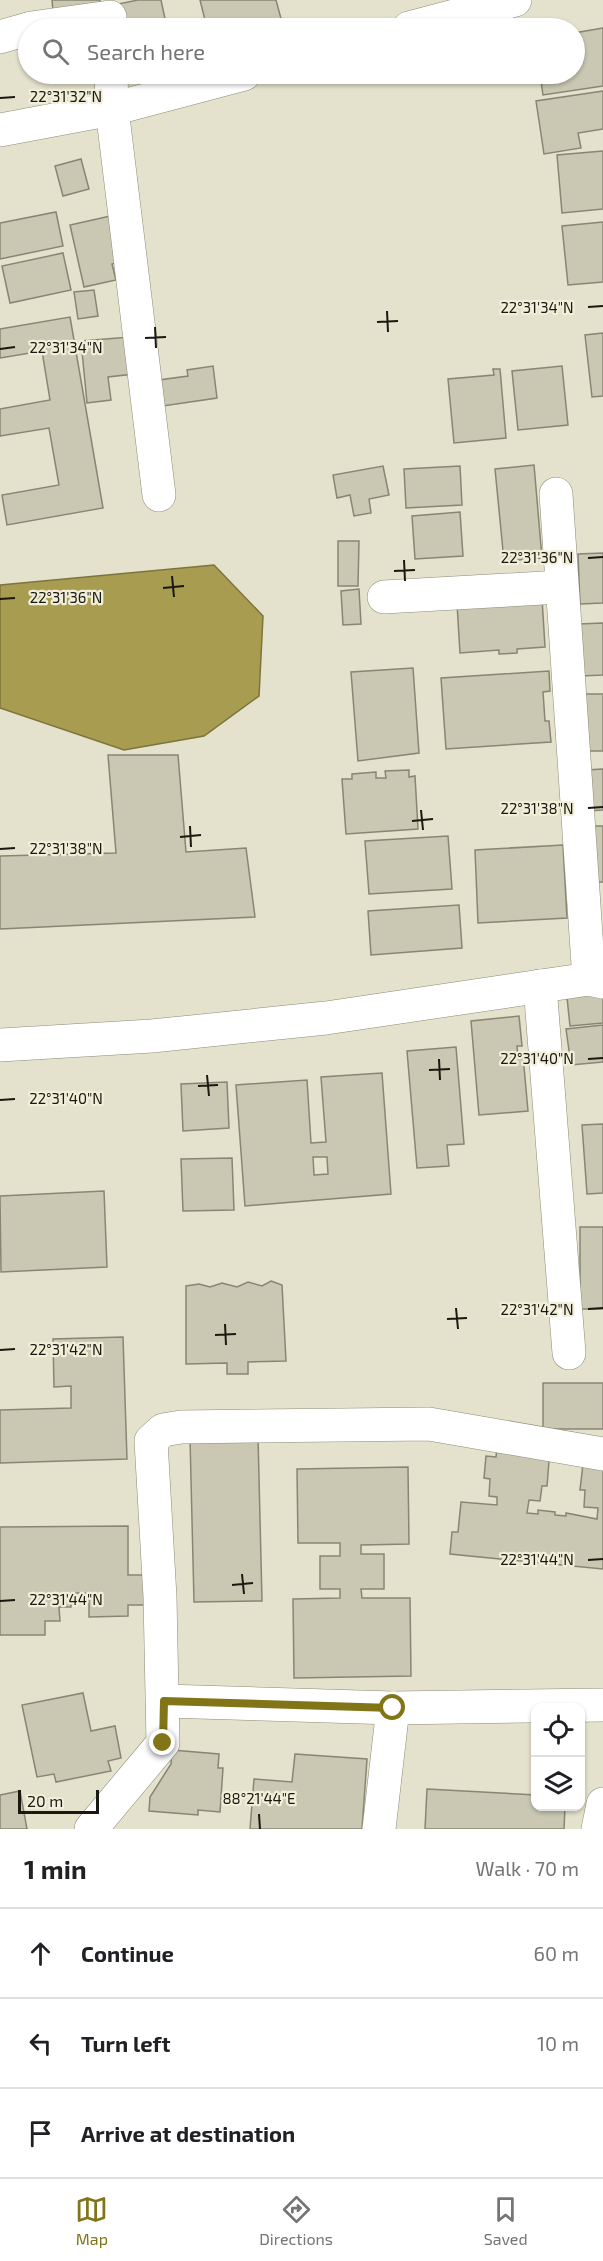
<!DOCTYPE html>
<meta charset="utf-8">
<style>
body{margin:0;font-family:"Exo 2",sans-serif;background:#f6f6f6;color:#202124}
.controls{position:absolute;right:18px;bottom:18px;display:grid;overflow:hidden;border-radius:12px;box-shadow:0 2px 4px #0004}
.controls button{width:54px;height:54px;display:grid;place-items:center;padding:0;border:0;border-bottom:2px solid #e0e0e0;background:#fff;color:#202124;font:30px sans-serif}
.scale{position:absolute;left:18px;bottom:15px;width:81px;box-sizing:border-box;padding-left:6px;border:3px solid #191811;border-top:0;font-size:16px;line-height:21px;white-space:nowrap;color:#191811;-webkit-text-stroke:4px #f1efd9;paint-order:stroke}
.stop{position:absolute;width:18px;height:18px;margin:-14px;border:4px solid #827518;border-radius:50%;background:#fff}
.stop.end{background:#827518;border-color:#fff;box-shadow:0 2px 6px #0008}
.list{margin:0;padding:0;list-style:none}
h2{display:flex;justify-content:space-between;align-items:center;height:78px;margin:0;padding:0 24px;font-size:26px}
h2 small{font-size:20px;font-weight:400;color:#757577}
.list li{display:grid;grid-template-columns:39px 1fr auto;gap:18px;align-items:center;box-sizing:border-box;height:90px;padding:0 24px;border-top:2px solid #e0e0e0}
.list b{display:block;font-size:22px;white-space:nowrap}
.list em{font-size:20px;font-style:normal;color:#757577}
.icon{flex:none;width:33px;height:33px;fill:none;stroke:currentColor;stroke-width:2;stroke-linecap:round;stroke-linejoin:round}
.map{position:relative;flex:none;width:603px;height:1829px;overflow:hidden}
.search{position:absolute;background:#fff;box-shadow:0 2px 4px #0004;left:18px;right:18px;top:18px;height:66px;display:flex;align-items:center;gap:15px;box-sizing:border-box;padding:0 21px;border-radius:33px;color:#757577;font-size:22px}
.sheet{height:348px;background:#fff}
nav{display:flex;justify-content:space-around;align-items:center;box-sizing:border-box;height:84px;border-top:2px solid #e0e0e0;background:#fff;font-size:16px;color:#757577}
nav a{display:grid;justify-items:center;gap:3px}
nav .on{color:#827518}
.map>svg:first-child{display:block}
.water{fill:#a79c4f;stroke:#7c743c;stroke-width:1.5}
.building{fill:#cac8b3;stroke:#888673;stroke-width:1.5;fill-rule:evenodd}
.lines{fill:none;stroke-linecap:round;stroke-linejoin:round}
.minor-casing{stroke:#8d8b77;stroke-width:34}
.major-casing{stroke:#8d8b77;stroke-width:34}
.minor{stroke:#fff;stroke-width:33}
.major{stroke:#fff;stroke-width:33}
.route{stroke:#827518;stroke-width:8}
.ticks{fill:none;stroke:#191811;stroke-width:2}
.ticks-label{font-size:15px;text-anchor:middle;fill:#191811;stroke:#f1efd9;stroke-width:4.5;stroke-linejoin:round;paint-order:stroke}
</style>
<div class="map">
<svg width="603" height="1829" viewBox="0 0 603 1829">
<rect width="100%" height="100%" fill="#e4e1cc"/>
<polygon class="water" points="214,565 263,616 259,696 204,736 124,750 0,708 0,585"/>
<g class="building">
<polygon points="52,0 100,0 100,7 53,11"/>
<polygon points="138,0 161,0 167,28 123,28 118,4"/>
<polygon points="200,0 276,0 283,26 272,28 207,28"/>
<polygon points="603,28 603,86 543,95 540,74 574,74 574,33"/>
<polygon points="603,91 603,129 578,133 581,148 544,154 536,101"/>
<polygon points="603,151 603,209 562,213 557,155"/>
<polygon points="81,159 89,189 63,196 55,166"/>
<polygon points="56,212 63,246 0,259 0,223"/>
<polygon points="115,215 125,261 112,264 116,280 84,287 70,225"/>
<polygon points="603,222 603,282 568,285 562,226"/>
<polygon points="63,253 71,290 10,303 2,266"/>
<polygon points="94,290 98,316 78,319 74,292"/>
<polygon points="70,317 103,508 7,525 2,495 59,485 49,428 0,436 0,409 50,400 42,351 0,358 0,329"/>
<polygon points="603,333 603,396 592,397 585,335"/>
<polygon points="130,337 134,374 108,377 111,400 87,403 81,341"/>
<polygon points="213,366 217,398 163,406 159,380 188,376 187,370"/>
<polygon points="562,366 568,425 518,430 512,371"/>
<polygon points="493,369 500,369 506,438 454,443 448,379 494,375"/>
<polygon points="534,465 542,558 504,561 495,469"/>
<polygon points="383,466 389,495 369,499 371,513 354,516 350,495 337,498 333,475"/>
<polygon points="460,466 462,505 406,508 404,469"/>
<polygon points="460,512 463,556 415,559 412,516"/>
<polygon points="338,541 359,541 358,586 338,586"/>
<polygon points="603,553 603,603 580,604 578,554"/>
<polygon points="359,589 361,624 343,625 341,591"/>
<polygon points="542,598 545,647 517,649 517,653 499,654 499,650 460,653 457,604"/>
<polygon points="603,623 603,675 581,676 579,624"/>
<polygon points="413,668 419,753 358,761 351,672"/>
<polygon points="549,671 550,691 543,692 545,721 549,721 551,742 446,749 441,678"/>
<polygon points="585,694 603,694 603,751 588,751"/>
<polygon points="108,755 178,755 186,852 246,848 255,917 0,929 0,856 116,853"/>
<polygon points="603,769 603,810 588,811 586,770"/>
<polygon points="409,770 409,777 415,776 418,829 346,834 342,779 352,779 352,774 376,772 376,778 386,778 385,771"/>
<polygon points="587,826 603,826 603,882 590,882"/>
<polygon points="448,836 452,889 369,894 365,841"/>
<polygon points="563,845 567,918 478,923 475,850"/>
<polygon points="459,905 462,948 371,955 368,911"/>
<polygon points="603,985 603,1023 570,1026 566,988"/>
<polygon points="519,1016 522,1046 517,1046 518,1057 523,1056 528,1111 479,1115 471,1021"/>
<polygon points="603,1025 603,1062 571,1065 566,1029"/>
<polygon points="456,1047 464,1144 447,1145 449,1166 417,1168 407,1051"/>
<path d="M382 1073 391 1194 245 1206 236 1085 307 1080 311 1143 326 1142 321 1077ZM313 1157H327L328 1174 314 1175Z"/>
<polygon points="227,1082 229,1128 183,1131 181,1084"/>
<polygon points="603,1124 603,1193 587,1194 582,1125"/>
<polygon points="232,1158 234,1210 183,1211 181,1159"/>
<polygon points="104,1191 107,1267 1,1272 0,1196"/>
<rect x="580" y="1227" width="23" height="82"/>
<polygon points="271,1281 282,1285 286,1361 248,1362 248,1374 227,1374 227,1363 186,1364 186,1286 199,1284 210,1287 222,1283 237,1287 248,1282 262,1286"/>
<polygon points="123,1337 127,1459 0,1463 0,1410 71,1408 71,1386 54,1387 53,1339"/>
<rect x="543" y="1383" width="60" height="46"/>
<polygon points="258,1436 262,1601 194,1602 190,1438"/>
<polygon points="498,1440 549,1461 547,1486 542,1486 540,1501 529,1500 527,1513 538,1514 538,1510 555,1512 555,1515 566,1516 566,1513 597,1519 598,1508 584,1507 585,1490 580,1490 583,1464 603,1457 603,1569 450,1554 452,1532 458,1532 461,1502 497,1505 497,1497 489,1496 490,1479 484,1478 486,1456 496,1457"/>
<polygon points="408,1467 409,1544 361,1545 361,1554 384,1554 384,1589 361,1589 362,1598 410,1598 411,1676 294,1678 293,1599 340,1598 340,1589 320,1589 320,1556 340,1556 340,1543 298,1543 297,1469"/>
<polygon points="128,1526 128,1575 147,1575 147,1605 128,1605 128,1616 89,1617 89,1593 71,1593 71,1607 59,1607 60,1621 45,1621 45,1635 0,1635 0,1527"/>
<polygon points="83,1693 91,1731 115,1726 121,1758 108,1761 111,1771 56,1782 54,1774 37,1777 22,1705"/>
<polygon points="172,1750 219,1754 218,1768 223,1768 220,1812 198,1810 198,1815 149,1811 150,1797 171,1764"/>
<polygon points="295,1754 367,1759 362,1829 250,1829 254,1779 292,1782"/>
<polygon points="427,1789 536,1795 536,1806 565,1806 564,1829 425,1829"/>
<polygon points="20,1791 27,1829 0,1829 0,1795"/>
</g>
<g class="lines">
<g class="minor-casing">
<g id="minor">
<polyline points="31,28 110,17"/>
<polyline points="0,37 28,29"/>
<polyline points="111,74 112,109 159,495"/>
<polyline points="556,494 589,979"/>
<polyline points="384,597 561,587"/>
<polyline points="540,986 569,1353"/>
<polyline points="0,1045 152,1036 326,1018 589,979 603,982"/>
<polyline points="164,1701 393,1708 603,1705"/>
<polyline points="91,1829 163,1743 160,1597 151,1441 163,1430 181,1427 429,1424 603,1454"/>
<polyline points="379,1829 393,1708"/>
<polyline points="598,1829 603,1804"/>
</g>
</g>
<g class="major-casing">
<g id="major">
<polyline points="409,28 515,0"/>
<polyline points="0,130 112,109 244,74"/>
</g>
</g>
<use href="#minor" class="minor"/>
<use href="#major" class="major"/>
</g>
<g class="lines">
<polyline class="route" points="163,1743 164,1701 393,1708"/>
</g>
<path class="ticks" d="M0 98 15 97M588 307 603 306M387 311 388 332M377 322 398 321M155 327 156 348M145 338 166 337M0 349 15 347M588 558 603 557M404 560 405 581M394 571 415 570M172 576 174 597M163 588 184 586M0 599 15 598M588 808 603 807M421 810 423 830M412 821 433 819M190 826 191 847M180 837 201 835M0 849 15 848M439 1059 440 1080M588 1059 603 1058M429 1070 450 1069M207 1075 209 1096M198 1086 218 1085M0 1100 15 1099M456 1308 458 1329M588 1309 603 1308M447 1319 467 1318M225 1324 226 1345M215 1335 236 1334M0 1350 15 1349M588 1560 603 1559M242 1574 244 1594M232 1585 253 1583M0 1601 15 1600M259 1814 260 1829"/>
<g class="ticks-label">
<text x="66" y="102">22°31'32"N</text>
<text x="537" y="313">22°31'34"N</text>
<text x="66" y="353">22°31'34"N</text>
<text x="537" y="563">22°31'36"N</text>
<text x="66" y="603">22°31'36"N</text>
<text x="537" y="814">22°31'38"N</text>
<text x="66" y="854">22°31'38"N</text>
<text x="537" y="1064">22°31'40"N</text>
<text x="66" y="1104">22°31'40"N</text>
<text x="537" y="1315">22°31'42"N</text>
<text x="66" y="1355">22°31'42"N</text>
<text x="537" y="1565">22°31'44"N</text>
<text x="66" y="1605">22°31'44"N</text>
<text x="259" y="1804">88°21'44"E</text>
</g>
</svg>
<div class="controls">
<button><svg class="icon" aria-label="locate" viewBox="0 0 24 24"><circle cx="12" cy="12" r="6"/><path d="M12 2v4M12 18v4M2 12h4M18 12h4"/></svg></button>
<button><svg class="icon" aria-label="layers" viewBox="0 0 24 24"><path d="M12 4l9 5-9 5-9-5zM3 14l9 5 9-5"/></svg></button>
</div>
<div class="scale">20 m</div>
<div class="stop" style="left:393px;top:1708px"></div>
<div class="stop end" style="left:163px;top:1743px"></div>
<div class="search"><svg class="icon" aria-label="search" viewBox="0 0 24 24"><circle cx="10" cy="10" r="6"/><path d="M15 15l6 6"/></svg>Search here</div>
</div>
<section class="sheet">
<h2>1 min<small>Walk · 70 m</small></h2>
<ul class="list">
<li><svg class="icon" aria-label="ahead" viewBox="0 0 24 24"><path d="M12 20V5M6 11l6-6 6 6"/></svg><div><b>Continue</b></div><em>60 m</em></li>
<li><svg class="icon" aria-label="left" viewBox="0 0 24 24"><path d="M17 20v-9H6M10 6l-5 5 5 5"/></svg><div><b>Turn left</b></div><em>10 m</em></li>
<li><svg class="icon" aria-label="arrive" viewBox="0 0 24 24"><path d="M6 21V4h12l-3 4 3 4H6"/></svg><div><b>Arrive at destination</b></div></li>
</ul>
</section>
<nav>
<a class="on"><svg class="icon" aria-label="map" viewBox="0 0 24 24"><path d="M3 6l6-2 6 2 6-2v14l-6 2-6-2-6 2zM9 4v14M15 6v14"/></svg>Map</a>
<a><svg class="icon" aria-label="directions" viewBox="0 0 24 24"><path d="M12 3l9 9-9 9-9-9zM9 14v-3h6M13 9l2 2-2 2"/></svg>Directions</a>
<a><svg class="icon" aria-label="saved" viewBox="0 0 24 24"><path d="M7 4h10v16l-5-4-5 4z"/></svg>Saved</a>
</nav>
